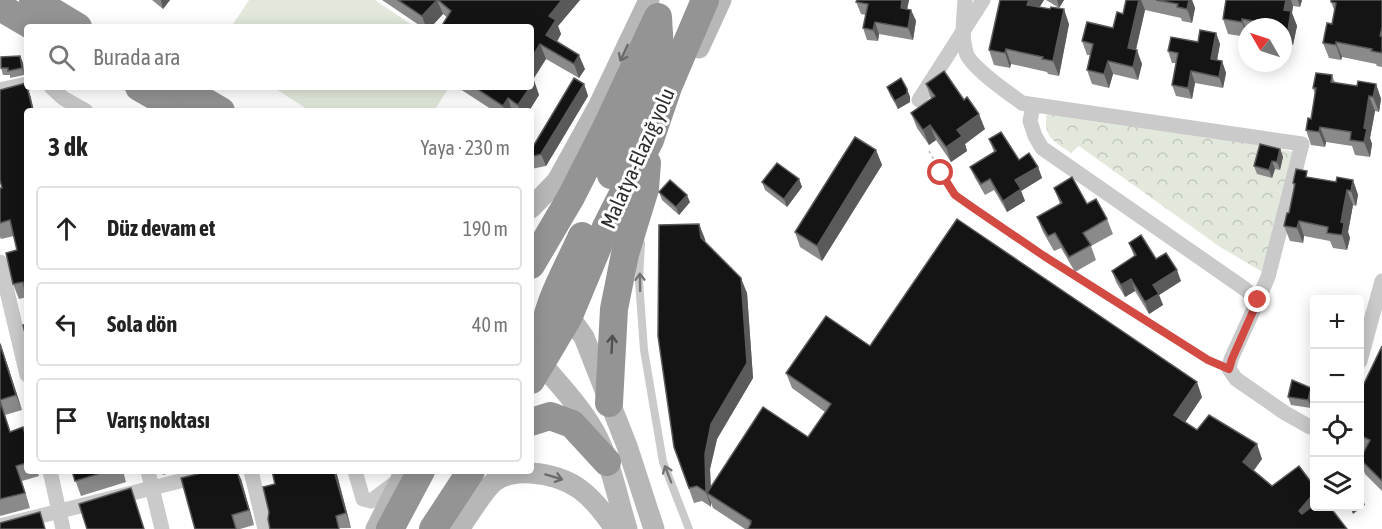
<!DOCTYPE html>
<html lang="tr">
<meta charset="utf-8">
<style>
body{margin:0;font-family:"Asap Condensed",sans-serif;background:#f2f2f2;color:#222}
.controls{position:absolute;right:18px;bottom:18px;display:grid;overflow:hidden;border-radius:6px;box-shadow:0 3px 15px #0003}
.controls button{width:54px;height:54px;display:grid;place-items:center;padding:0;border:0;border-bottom:2px solid #e0e0e0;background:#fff;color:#222;font:30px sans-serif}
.compass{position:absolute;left:1238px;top:18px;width:54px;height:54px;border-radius:50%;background:#fff;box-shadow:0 3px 15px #0003;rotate:309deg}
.stop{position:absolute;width:18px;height:18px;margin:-14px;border:4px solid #d24a42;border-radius:50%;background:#fff}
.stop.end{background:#d24a42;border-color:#fff;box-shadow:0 2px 6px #0008}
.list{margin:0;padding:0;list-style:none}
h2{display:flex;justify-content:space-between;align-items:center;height:78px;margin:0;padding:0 24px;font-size:26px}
h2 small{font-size:20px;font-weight:400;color:#767676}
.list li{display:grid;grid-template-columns:39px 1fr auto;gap:18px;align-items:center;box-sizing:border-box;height:84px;margin:0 12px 12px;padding:0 12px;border:2px solid #e0e0e0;border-radius:6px}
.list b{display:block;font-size:22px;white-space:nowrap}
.list em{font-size:20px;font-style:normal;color:#767676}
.icon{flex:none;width:33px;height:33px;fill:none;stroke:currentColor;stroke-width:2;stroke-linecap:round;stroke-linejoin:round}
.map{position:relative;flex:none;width:1382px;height:529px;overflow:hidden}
.search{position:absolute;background:#fff;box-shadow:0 3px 15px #0003;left:24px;top:24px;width:510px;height:66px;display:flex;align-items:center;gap:15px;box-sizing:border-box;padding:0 21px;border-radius:6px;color:#767676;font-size:22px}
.panel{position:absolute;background:#fff;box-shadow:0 3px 15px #0003;left:24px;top:108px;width:510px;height:366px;border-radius:6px}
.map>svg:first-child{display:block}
.forest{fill:url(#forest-crowns)}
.pitch{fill:#e2e9dc}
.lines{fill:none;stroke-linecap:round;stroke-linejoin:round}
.path{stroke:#cacaca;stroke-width:2;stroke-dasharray:3 3;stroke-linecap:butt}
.lane{stroke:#cacaca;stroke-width:8}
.street{stroke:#cacaca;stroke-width:15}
.secondary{stroke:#b7b7b7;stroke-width:21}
.highway{stroke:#949494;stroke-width:28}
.wall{fill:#8a8a8a}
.shaded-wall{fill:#5a5a5a}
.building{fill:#141414;stroke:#5a5a5a;stroke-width:1.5}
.oneway{stroke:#6b6b6b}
.oneway2{stroke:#747474}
.oneway3{stroke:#515151}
.route{stroke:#d24a42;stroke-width:8}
.labels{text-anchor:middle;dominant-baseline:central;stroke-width:6;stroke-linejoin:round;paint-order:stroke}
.street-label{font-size:21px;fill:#2d2d2d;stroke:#fff}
</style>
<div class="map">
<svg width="1382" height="529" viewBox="0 0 1382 529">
<defs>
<pattern id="forest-crowns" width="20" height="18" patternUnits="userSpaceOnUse" patternTransform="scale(1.5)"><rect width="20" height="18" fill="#e2e9dc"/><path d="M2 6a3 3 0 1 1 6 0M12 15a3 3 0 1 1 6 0" fill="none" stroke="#c2c8bd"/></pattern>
</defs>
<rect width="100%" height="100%" fill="#fff"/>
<path class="forest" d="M1055 104 1294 152 1264 273 1220 247 1079 146 1071 153C1058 144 1044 138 1046 120 1047 112 1048 109 1055 104Z"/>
<g class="pitch">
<polygon points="249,0 375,0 415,27 231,27"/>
<polygon points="273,87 449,87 434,111 310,111"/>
</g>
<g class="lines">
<polyline class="path" points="929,151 955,195 1044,256 1208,360 1215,363"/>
<polyline class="lane" points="641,243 639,281 644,350 663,462 689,529"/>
<g class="street">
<path d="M965 0C964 17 961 35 966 52 969 66 1010 94 1022 103L1302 144 1268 277 1258 300"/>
<polyline points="51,87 63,98 86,111"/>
<polyline points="0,90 27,84"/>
<polyline points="919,100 983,0"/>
<polyline points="1022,103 1033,106 1030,121 1035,136 1042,148 1245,289 1258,300 1231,359 1229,369 1236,379 1285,413 1310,427 1314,427"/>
<polyline points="0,262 27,375"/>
<polyline points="1360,361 1382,281"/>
<polyline points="50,471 63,529"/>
<polyline points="148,471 162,529"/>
<polyline points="251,471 265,529"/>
<polyline points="355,471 363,499 371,501 399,480"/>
<polyline points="0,526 220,471"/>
</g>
<g class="secondary">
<polyline points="699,48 721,0"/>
<polyline points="531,208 557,181 599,105 649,0"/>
<polyline points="569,316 584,337 627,446 654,529"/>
<path d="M542 364C560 386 580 406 594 431 611 461 617 497 627 529"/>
<polyline points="376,529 405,471"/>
<path d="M459 529C467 518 485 488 495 481 504 474 519 472 531 473 573 476 592 495 615 529"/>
</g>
<g class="highway">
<polyline points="33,0 78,27"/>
<polyline points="0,7 34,27"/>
<polyline points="139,87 181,111"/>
<polyline points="180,87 221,111"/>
<polyline points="611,175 661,68 658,17"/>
<polyline points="531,265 571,197 607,126 656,21"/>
<path d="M542 347C544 307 566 272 582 236"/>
<polyline points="531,380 569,316 606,227 650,140 668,87 705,0"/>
<polyline points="609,403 614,309 625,254 645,189 647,163"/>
<polyline points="531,422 550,416 572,424 607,462"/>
<polyline points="390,529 421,471"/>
<polyline points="433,529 471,471"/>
</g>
</g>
<g class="wall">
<polygon points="152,0 170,0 163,9"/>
<polygon points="382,0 580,0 558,26 561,34 557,42 585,69 579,78 546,59 533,80 539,95 529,111 494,111 457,87 531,87 443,14 431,27 422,27"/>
<polygon points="857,0 909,0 907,9 911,10 916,21 913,40 879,34 878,41 867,40 863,28 866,15 861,14 856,2"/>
<polygon points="1000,0 1044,0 1039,7 1069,24 1059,76 1048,74 1047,72 1011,64 1010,68 994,65 989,50"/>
<polygon points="1046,0 1064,0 1059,8"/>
<polygon points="1126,0 1192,0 1195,8 1192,23 1182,21 1181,18 1145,10 1136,50 1142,64 1138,80 1113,74 1109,88 1092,84 1087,70 1090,55 1087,55 1082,41 1113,28 1123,14"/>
<polygon points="1226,0 1302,0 1300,7 1293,6 1292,13 1297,26 1293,45 1283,43 1283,27 1247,27 1247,37 1228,34 1223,19"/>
<polygon points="1382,0 1382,67 1377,66 1376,64 1342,57 1341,60 1329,58 1323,43 1332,24 1335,12 1331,2"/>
<polygon points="1216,33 1220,44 1217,60 1222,61 1226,73 1223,88 1195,83 1192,99 1176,96 1172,85 1176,63 1172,63 1168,51 1198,42"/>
<polygon points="20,56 23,63 24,75 10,78 10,75 3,75 1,68"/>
<polygon points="1332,75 1335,83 1357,86 1376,84 1381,99 1379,112 1375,111 1370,138 1372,144 1370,157 1355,155 1352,146 1326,142 1325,147 1311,145 1306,130 1311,119 1315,94 1313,88"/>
<polygon points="26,83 31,98 27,111 27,297 19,299 13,284 17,250 14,236 1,239 0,237 0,188 2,188"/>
<polygon points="584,84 588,96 546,166 531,169 531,145 534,145"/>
<polygon points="926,84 985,129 965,144 967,151 951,162 936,140 929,145 917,128 911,113 931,99"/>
<polygon points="887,87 907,89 910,97 910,102 898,109 890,95"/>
<polygon points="989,139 1019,160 1038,167 1042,178 1021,191 1025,201 1007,212 994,190 985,195 975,178 970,167 994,152"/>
<polygon points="1280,149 1283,157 1280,170 1275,169 1272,178 1257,174 1254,166"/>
<polygon points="876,150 882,165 822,261 800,247 795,232"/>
<polygon points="1309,177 1336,182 1353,180 1358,195 1356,206 1353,205 1348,232 1350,238 1347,250 1333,248 1330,241 1304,236 1303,243 1290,241 1284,226 1289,213 1294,187 1293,183"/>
<polygon points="799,179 802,187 787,207 765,190 762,182"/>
<polygon points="1054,188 1087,204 1107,219 1113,234 1091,246 1096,260 1075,272 1061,248 1054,251 1043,232 1037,217 1060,204"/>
<polygon points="659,192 690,202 679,215 662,200"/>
<polygon points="699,224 705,242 747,293 753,378 717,439 710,469 711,488 808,437 825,412 792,388 786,373 870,346 1202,397 1185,422 1197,430 1262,459 1253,471 1272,486 1314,507 1347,529 745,529 713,508 711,503 711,507 702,501 694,503 674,447"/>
<polygon points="1129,243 1156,259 1181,281 1159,295 1163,305 1149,314 1135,291 1125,297 1116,282 1112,271 1134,256"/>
<polygon points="0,342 22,410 5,415 10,431 27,439 27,471 37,471 39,476 22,481 30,508 0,516"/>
<polygon points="1382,346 1382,491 1365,474 1360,459 1365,450 1359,447 1359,394"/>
<polygon points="1314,396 1311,408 1291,405 1288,397"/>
<polygon points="72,471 123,471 126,482 81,496"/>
<polygon points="161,471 178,471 163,475"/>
<polygon points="272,471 336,471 351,528 270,529 275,484"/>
<polygon points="241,479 254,525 240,529 195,529"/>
</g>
<g class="shaded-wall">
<polygon points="161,0 170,0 163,9 161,1"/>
<polygon points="437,0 443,14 431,27 426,27 422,16"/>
<polygon points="562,0 580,0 558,26 561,34 552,50 546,35 549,16"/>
<polygon points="902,0 909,0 905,19 901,8"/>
<polygon points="1029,0 1044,0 1032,20 1027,5"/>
<polygon points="1057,0 1064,0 1059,8"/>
<polygon points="1139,0 1141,0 1145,10 1133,62 1128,48"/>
<polygon points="1186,0 1192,0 1195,8 1192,23 1187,9"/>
<polygon points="1286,0 1291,0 1293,6 1292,13 1297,26 1293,45 1288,30 1284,10"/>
<polygon points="1298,0 1302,0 1300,7"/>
<polygon points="1064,9 1069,24 1059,76 1053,61"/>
<polygon points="911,10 916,21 913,40 908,28"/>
<polygon points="1242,19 1247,32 1247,37 1242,22"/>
<polygon points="875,22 879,34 878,41 873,30"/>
<polygon points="1216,33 1220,44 1215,71 1211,59"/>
<polygon points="1336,42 1342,57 1341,60 1336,45"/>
<polygon points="540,44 546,59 531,82 531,59"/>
<polygon points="1006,49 1011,64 1010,68 1005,53"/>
<polygon points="1137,50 1142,64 1138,80 1133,67"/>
<polygon points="579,55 585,69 579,78 574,64"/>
<polygon points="20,56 23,63 24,75 22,68"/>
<polygon points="1108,61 1113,74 1109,88 1104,74"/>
<polygon points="1222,61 1226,73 1223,88 1219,77"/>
<polygon points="1191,71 1195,83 1192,99 1188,88"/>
<polygon points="534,80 539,95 529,111 520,111 518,105 530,87 531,87 531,85"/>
<polygon points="26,83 31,98 34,111 33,111"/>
<polygon points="584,84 588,96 546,166 541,154"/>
<polygon points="1376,84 1381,99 1379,112 1373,97"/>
<polygon points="907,89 910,97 910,102 898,109 895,101"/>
<polygon points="1369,96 1375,111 1370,138 1372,144 1370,157 1364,142 1364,128"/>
<polygon points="508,98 512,111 505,111 503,106"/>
<polygon points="979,114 985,129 965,144 967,151 951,162 946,147 957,130"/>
<polygon points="930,125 936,140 929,145 923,130"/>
<polygon points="1320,127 1326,142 1325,147 1319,132"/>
<polygon points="1280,149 1283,157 1280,170 1277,162"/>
<polygon points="876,150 882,165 822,261 817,246"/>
<polygon points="1272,161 1275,169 1272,178 1269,170"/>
<polygon points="1038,167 1042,178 1021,191 1025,201 1007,212 1003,201 1015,180"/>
<polygon points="799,179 802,187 787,207 784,199"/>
<polygon points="1353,180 1358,195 1356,206 1351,191"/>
<polygon points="1347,190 1353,205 1348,232 1350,238 1347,250 1342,235 1341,222"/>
<polygon points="687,195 690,202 679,215 676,207"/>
<polygon points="1299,221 1304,236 1303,243 1297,228"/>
<polygon points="699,224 705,239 707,253 701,238"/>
<polygon points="1177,270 1181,281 1159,295 1163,305 1149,314 1145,302 1153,285"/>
<polygon points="741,278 747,293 753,378 717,439 710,469 711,495 707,493 711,503 711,507 706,492 705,454"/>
<polygon points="1131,279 1135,291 1125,297 1121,285"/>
<polygon points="0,342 22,410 16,395"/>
<polygon points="1197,382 1202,397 1180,430 1174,415"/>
<polygon points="1311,388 1314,396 1311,408 1308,400"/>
<polygon points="1257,444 1262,459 1249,477 1243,462"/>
<polygon points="237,471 241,479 254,525 249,510"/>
<polygon points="334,471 336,471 351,528 346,513"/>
<polygon points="1314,493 1314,507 1304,526 1299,511"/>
<polygon points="1362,497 1365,505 1353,514 1350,507 1359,507 1359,499"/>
</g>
<g class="building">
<polygon points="398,0 437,0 422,16"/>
<polygon points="438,0 562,0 549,16 556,20 546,35 579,55 574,64 540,44 531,59 531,27 441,27 451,11"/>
<polygon points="857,0 902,0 901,8 911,10 908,28 875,22 873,30 863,28 868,4 856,2"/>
<polygon points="1000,0 1029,0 1027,5 1050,9 1051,7 1064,9 1053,61 1042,59 1043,57 1006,49 1005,53 989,50"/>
<polygon points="1126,0 1139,0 1128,48 1137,50 1133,67 1108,61 1104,74 1087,70 1093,44 1082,41 1087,22 1113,28 1117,12 1123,14"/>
<polygon points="1156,0 1189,0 1187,9 1177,7 1178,4"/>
<polygon points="1226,0 1286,0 1284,10 1291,11 1288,30 1283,29 1283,27 1274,27 1274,25 1242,19 1242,22 1223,19"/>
<polygon points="1331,0 1382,0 1382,27 1380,36 1382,36 1382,53 1371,51 1372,49 1336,42 1336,45 1323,43 1327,23 1332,24 1336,3 1331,2"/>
<polygon points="1200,30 1216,33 1211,59 1222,61 1219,77 1191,71 1188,88 1172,85 1178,53 1168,51 1171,37 1198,42"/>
<polygon points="20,56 22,68 8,71 8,68 1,68 1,57"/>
<polygon points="944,71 964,100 967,97 979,114 957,130 962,136 946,147 930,125 923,130 911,113 935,96 926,84"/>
<polygon points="1316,73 1332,75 1331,82 1357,86 1358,81 1376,84 1373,97 1369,96 1364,128 1367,129 1364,142 1350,140 1351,132 1320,127 1319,132 1306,130 1308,118 1311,119 1316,88 1313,88"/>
<polygon points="574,78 584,84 541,154 531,157 531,145 534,145"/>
<polygon points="901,78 907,89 907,94 895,101 887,87"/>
<polygon points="26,83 33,111 27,111 27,295 23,282 13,284 6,253 17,250 10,220 0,223 0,188 2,188 0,180 0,90"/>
<polygon points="474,87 530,87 518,105 508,98 503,106"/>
<polygon points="1001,132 1019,160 1029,153 1038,167 1015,180 1021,189 1003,201 990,179 981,184 970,167 996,151 989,139"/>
<polygon points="855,137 876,150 817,246 795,232"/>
<polygon points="1260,144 1280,149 1277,162 1272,161 1269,170 1254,166"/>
<polygon points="777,163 799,179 784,199 762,182"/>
<polygon points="1296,169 1307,171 1306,177 1336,182 1337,177 1353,180 1351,191 1347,190 1341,222 1344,223 1342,235 1327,233 1328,227 1299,221 1297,228 1284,226 1287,213 1289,213 1295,184 1293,183"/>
<polygon points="1072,177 1087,204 1096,199 1107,219 1083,233 1091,245 1069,257 1055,233 1048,236 1037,217 1062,203 1054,188"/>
<polygon points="670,180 687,195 676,207 659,192"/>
<polygon points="957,219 1197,382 1174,415 1197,430 1209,415 1257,444 1243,462 1272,486 1299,466 1314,486 1314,493 1299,511 1302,514 1314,505 1314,507 1330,507 1347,529 748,529 751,523 750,522 751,521 707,493 763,407 808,437 831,404 786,373 826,316 870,346"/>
<polygon points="699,224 701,238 741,278 747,363 711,424 705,454 706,492 697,486 689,488 674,447 658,336 659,225"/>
<polygon points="1141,235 1156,259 1166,253 1177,270 1153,285 1159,294 1145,302 1131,279 1121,285 1112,271 1136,255 1129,243"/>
<polygon points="27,324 27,341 23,325"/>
<polygon points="0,344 16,395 0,400"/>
<polygon points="1382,346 1382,481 1360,459 1370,440 1359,435 1359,394"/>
<polygon points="1292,380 1311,388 1308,400 1288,397"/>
<polygon points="0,401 10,432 23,427 27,441 27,463 16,466 25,493 0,499"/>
<polygon points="72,471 108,471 75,481"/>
<polygon points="209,471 237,471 249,510 232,515 236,529 195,529 181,478"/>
<polygon points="272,471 334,471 346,513 336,516 339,529 270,529 268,519 269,512 263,487 275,484"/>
<polygon points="131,488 144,529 87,529 79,504"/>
<polygon points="40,512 45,529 0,529 0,523"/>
</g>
<defs><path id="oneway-shaft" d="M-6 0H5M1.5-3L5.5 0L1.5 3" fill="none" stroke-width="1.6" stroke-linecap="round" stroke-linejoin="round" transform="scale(1.5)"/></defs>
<g class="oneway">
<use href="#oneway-shaft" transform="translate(624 53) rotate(115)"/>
<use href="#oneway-shaft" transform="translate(554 477) rotate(17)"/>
</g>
<g class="oneway2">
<use href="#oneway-shaft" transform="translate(640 282) rotate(-91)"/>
<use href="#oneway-shaft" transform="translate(668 474) rotate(-111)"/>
</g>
<use class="oneway3" href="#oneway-shaft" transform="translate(612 344) rotate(-87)"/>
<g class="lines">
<polyline class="route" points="941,173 955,195 972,207 1044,256 1208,360 1229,369 1232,359 1258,300"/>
</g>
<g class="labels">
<g class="street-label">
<text transform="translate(637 158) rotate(-66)">Malatya-Elazığ yolu</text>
</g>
</g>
</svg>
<div class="controls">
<button>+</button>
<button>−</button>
<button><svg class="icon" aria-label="locate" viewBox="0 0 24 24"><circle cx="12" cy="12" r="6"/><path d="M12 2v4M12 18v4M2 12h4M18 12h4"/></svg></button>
<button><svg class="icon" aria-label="layers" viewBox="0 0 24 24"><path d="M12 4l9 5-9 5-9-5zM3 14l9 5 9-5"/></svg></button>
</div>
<svg class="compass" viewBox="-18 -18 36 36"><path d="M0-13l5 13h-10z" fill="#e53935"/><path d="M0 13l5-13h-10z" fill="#767676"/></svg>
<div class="stop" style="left:941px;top:173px"></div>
<div class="stop end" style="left:1258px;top:300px"></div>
<div class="search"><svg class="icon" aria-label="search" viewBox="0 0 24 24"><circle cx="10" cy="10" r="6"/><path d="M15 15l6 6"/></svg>Burada ara</div>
<section class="panel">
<h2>3 dk<small>Yaya · 230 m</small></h2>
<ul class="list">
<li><svg class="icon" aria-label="ahead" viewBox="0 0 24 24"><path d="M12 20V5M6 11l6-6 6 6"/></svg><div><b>Düz devam et</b></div><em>190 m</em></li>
<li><svg class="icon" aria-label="left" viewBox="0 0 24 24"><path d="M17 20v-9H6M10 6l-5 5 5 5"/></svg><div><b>Sola dön</b></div><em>40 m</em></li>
<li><svg class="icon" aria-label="arrive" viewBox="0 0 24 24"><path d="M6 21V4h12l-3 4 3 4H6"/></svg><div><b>Varış noktası</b></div></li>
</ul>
</section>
</div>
